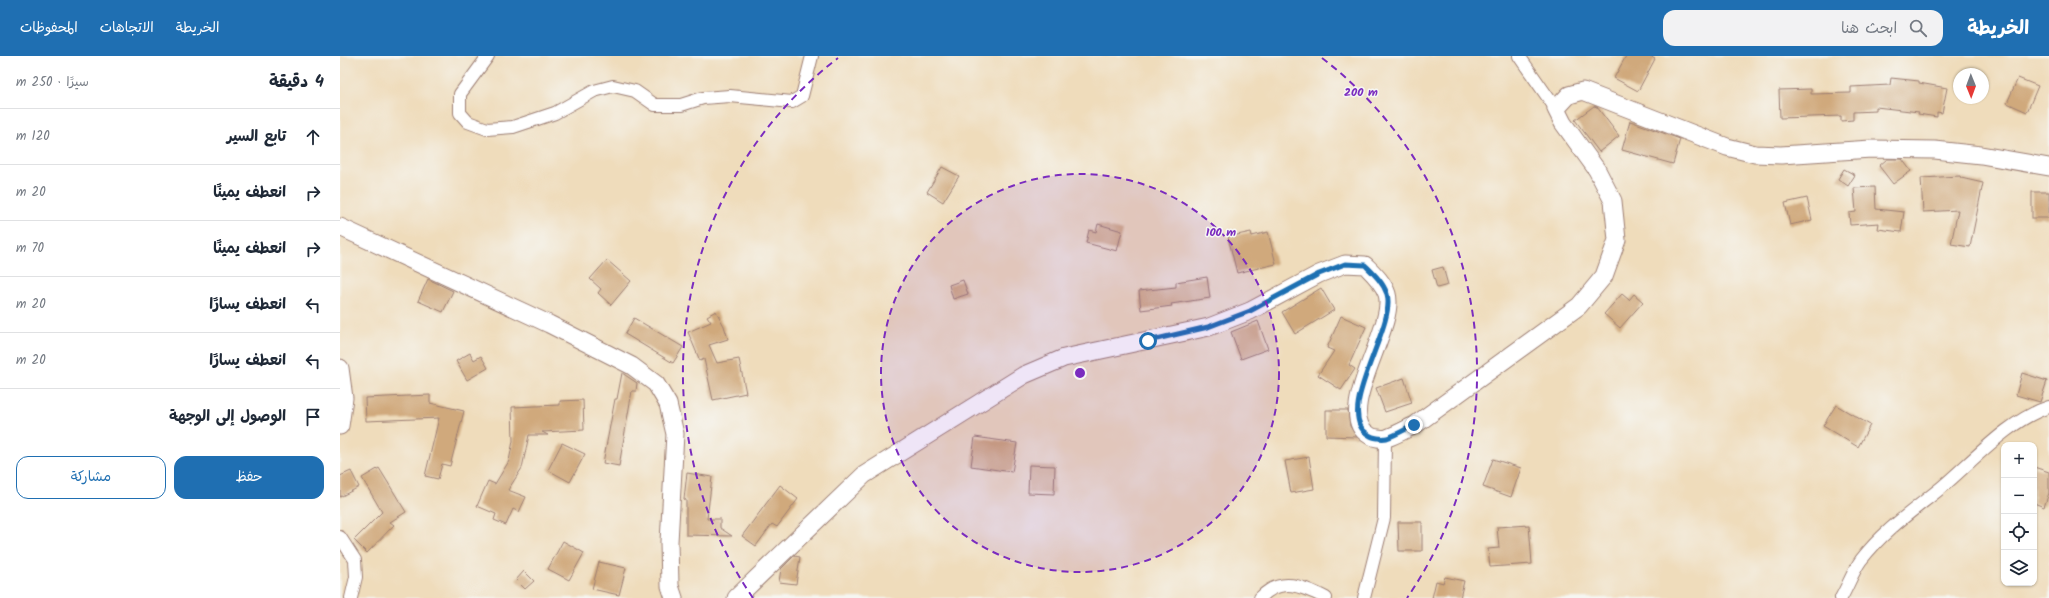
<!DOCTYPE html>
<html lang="ar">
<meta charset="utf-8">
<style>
body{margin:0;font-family:Kalam,"Playpen Sans Arabic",sans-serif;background:#f2f2f3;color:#1f2937;direction:rtl}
.controls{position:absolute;right:12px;bottom:12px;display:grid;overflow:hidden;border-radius:8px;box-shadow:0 1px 3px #0004}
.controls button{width:36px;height:36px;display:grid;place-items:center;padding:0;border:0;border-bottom:1px solid #e0e1e3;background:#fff;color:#1f2937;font:20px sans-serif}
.compass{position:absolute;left:1613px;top:12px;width:36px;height:36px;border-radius:50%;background:#fff;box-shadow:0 1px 3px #0004;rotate:179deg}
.stop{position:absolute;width:12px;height:12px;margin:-9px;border:3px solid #1f6fb2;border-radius:50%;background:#fff}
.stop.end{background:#1f6fb2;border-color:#fff;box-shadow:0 1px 4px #0008}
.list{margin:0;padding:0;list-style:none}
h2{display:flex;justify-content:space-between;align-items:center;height:52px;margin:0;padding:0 16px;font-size:17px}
h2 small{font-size:13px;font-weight:400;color:#747a83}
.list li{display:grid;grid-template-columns:26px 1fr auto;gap:12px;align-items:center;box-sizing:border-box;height:56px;padding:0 16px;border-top:1px solid #e0e1e3}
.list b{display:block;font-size:15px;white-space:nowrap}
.list em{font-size:13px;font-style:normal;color:#747a83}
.actions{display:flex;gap:8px;padding:12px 16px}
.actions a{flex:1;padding:9px 0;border:1px solid #1f6fb2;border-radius:12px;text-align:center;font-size:14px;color:#1f6fb2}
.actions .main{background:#1f6fb2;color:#fff}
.icon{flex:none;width:22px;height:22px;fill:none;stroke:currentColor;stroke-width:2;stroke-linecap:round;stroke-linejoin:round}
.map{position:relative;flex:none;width:1709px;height:542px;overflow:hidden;direction:ltr}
header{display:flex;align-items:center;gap:24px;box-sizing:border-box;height:56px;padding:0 20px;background:#1f6fb2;color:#fff}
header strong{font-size:19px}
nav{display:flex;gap:22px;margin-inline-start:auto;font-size:14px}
.search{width:280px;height:36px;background:#f2f2f3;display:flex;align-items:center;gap:10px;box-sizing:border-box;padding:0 14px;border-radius:12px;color:#747a83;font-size:15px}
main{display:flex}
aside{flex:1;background:#fff}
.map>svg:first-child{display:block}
.building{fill:#d0a97c}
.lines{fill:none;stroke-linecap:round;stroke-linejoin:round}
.street-casing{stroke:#9c7e73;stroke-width:14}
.secondary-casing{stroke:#9c7e73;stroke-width:19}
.street{stroke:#fff;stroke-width:12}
.secondary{stroke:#fff;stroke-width:17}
.route{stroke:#1f6fb2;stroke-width:5}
.ring{fill:none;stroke:#7b2cbf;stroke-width:2;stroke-dasharray:7 5}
.centre{fill:#7b2cbf;stroke:#f6f6f2;stroke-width:2}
.ring-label{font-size:12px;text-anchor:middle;font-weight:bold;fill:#7b2cbf;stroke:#f6f6f2;stroke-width:3;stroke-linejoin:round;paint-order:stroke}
</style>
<header>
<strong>الخريطة</strong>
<div class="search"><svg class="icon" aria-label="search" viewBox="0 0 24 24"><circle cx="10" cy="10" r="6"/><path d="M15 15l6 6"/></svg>ابحث هنا</div>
<nav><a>الخريطة</a><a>الاتجاهات</a><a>المحفوظات</a></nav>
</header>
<main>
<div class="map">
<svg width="1709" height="542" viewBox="0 0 1709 542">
<rect width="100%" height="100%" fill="#f6f6f2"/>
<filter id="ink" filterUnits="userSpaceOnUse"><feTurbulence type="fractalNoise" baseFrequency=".025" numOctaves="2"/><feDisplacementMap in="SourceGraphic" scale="8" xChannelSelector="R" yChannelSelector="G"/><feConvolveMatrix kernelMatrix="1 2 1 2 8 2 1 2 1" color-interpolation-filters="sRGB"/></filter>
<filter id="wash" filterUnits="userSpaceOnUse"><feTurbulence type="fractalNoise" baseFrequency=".012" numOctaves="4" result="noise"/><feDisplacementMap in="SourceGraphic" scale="16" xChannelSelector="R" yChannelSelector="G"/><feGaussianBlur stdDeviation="0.9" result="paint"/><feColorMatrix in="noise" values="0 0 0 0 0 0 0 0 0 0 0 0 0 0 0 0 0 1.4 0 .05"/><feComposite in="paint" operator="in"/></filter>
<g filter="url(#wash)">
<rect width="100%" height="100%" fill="#efdcbb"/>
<g id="blocks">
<g class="building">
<polygon points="1286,0 1310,0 1315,3 1298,35 1274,22"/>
<polygon points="1551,22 1579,25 1579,27 1607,32 1602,57 1597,56 1597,61 1578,58 1579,56 1536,51 1536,55 1513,56 1513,64 1501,65 1501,60 1440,62 1439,34 1471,33 1471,38 1511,37 1511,31 1550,29"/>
<polygon points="1678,22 1698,30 1687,56 1667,47"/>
<polygon points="1254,50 1257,51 1279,80 1259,96 1235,64"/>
<polygon points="1290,65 1340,83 1333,108 1282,94"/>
<polygon points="1547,103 1562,103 1571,115 1553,128 1539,110"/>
<polygon points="602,111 619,120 603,146 587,136"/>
<polygon points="1504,113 1515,119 1508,130 1498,123"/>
<polygon points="1620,120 1621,122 1643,127 1630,191 1611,188 1618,154 1583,156 1581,122"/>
<polygon points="1535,131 1536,153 1564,156 1561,176 1538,173 1539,167 1510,169 1509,157 1516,156 1514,132"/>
<rect x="1692" y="136" width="17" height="26"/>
<polygon points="1467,142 1472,164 1450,169 1445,147"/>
<polygon points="758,168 782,175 777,195 746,187 749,174 756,176"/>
<polygon points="911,176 912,180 928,176 936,208 897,217 888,181"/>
<polygon points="267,204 291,225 271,249 258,237 261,233 250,223"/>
<polygon points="1103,211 1108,229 1097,232 1092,214"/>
<polygon points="867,221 870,242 831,248 832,250 801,254 799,235 836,231 836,226"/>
<polygon points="88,223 113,235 103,256 78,245"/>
<polygon points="623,224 628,238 613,243 609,229"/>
<polygon points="981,232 994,254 955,278 942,256"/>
<polygon points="1282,238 1289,244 1294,238 1303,246 1280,272 1264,258"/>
<polygon points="376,255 384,270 388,283 369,289 377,307 399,303 406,337 373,344 364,303 360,305 348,276 371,266 367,260"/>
<polygon points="1001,260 1026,271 1009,309 1015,313 1001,334 978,319 994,295 987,292"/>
<polygon points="294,262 343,291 333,307 285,278"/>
<polygon points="918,265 928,293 901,303 891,276"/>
<polygon points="130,297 134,304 141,300 148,312 127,324 116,305"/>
<polygon points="282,317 297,327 296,335 292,335 279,410 263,407 275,343 277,343"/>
<polygon points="1682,317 1707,325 1700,346 1676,339"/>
<polygon points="1064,322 1072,347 1045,356 1036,332"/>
<polygon points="90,339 90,347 124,355 110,410 102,408 98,423 85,420 99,362 26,365 25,342"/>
<polygon points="243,344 244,374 202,376 208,379 189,379 182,412 168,434 186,441 179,456 173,453 166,469 154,464 156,458 137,450 148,425 155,428 169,405 173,385 172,351 220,349 220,345"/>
<polygon points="1496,349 1530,369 1518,391 1483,370"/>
<polygon points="986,354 1008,354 1010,370 1017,381 986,380"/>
<polygon points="635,381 677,387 672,416 631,410"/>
<polygon points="222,387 245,398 230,426 208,414"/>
<polygon points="969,401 974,433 951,437 945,405"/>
<polygon points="1153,403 1181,412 1171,441 1143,431"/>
<polygon points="689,409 715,410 714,438 688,437"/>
<polygon points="1694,411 1709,416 1709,437 1704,451 1694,447"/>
<polygon points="39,412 66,456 50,466 54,469 27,497 14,484 42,456 22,422"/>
<polygon points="11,415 19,431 0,441 0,420"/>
<polygon points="347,417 372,421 367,463 380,463 380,472 392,480 346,479 346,444 344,443"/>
<polygon points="440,429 458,443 437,471 432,468 416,490 402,480"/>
<polygon points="1058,466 1082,466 1082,495 1059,495"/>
<polygon points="1189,469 1192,508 1150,511 1148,493 1159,492 1157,471"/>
<polygon points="223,485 244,497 229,524 208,513"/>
<polygon points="454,500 460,501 456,528 439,526 441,513"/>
<polygon points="259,506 286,512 279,539 252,533"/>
<polygon points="184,515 194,525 185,533 176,524"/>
<polygon points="1105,521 1124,525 1120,542 1092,542 1096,525 1103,527"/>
</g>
</g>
</g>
<g filter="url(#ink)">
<use href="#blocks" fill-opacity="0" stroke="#9c7e73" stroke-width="1"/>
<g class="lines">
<g class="street-casing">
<g id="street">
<polyline points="148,0 120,38 120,57 128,66 147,73 173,71 215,57 254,35 273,30 295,35 315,49 341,49 363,42 390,40 452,46 462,40 472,0"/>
<polyline points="1179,0 1216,53"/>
<polyline points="0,481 15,504 16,521 11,542"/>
<path d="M920 542C941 520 962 530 986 542"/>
<polyline points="1024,542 1044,462 1045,383"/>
<path d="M1501 542C1508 530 1513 515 1521 504 1544 474 1574 454 1602 431 1634 404 1670 363 1709 351"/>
</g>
</g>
<g class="secondary-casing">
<g id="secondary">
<polyline points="0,171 209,268 292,310 316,328 328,348 335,378 329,486 330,530 334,542"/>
<polyline points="0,312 4,342 0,370"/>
<path d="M396 542 524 419 684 319 724 302 869 271 910 255 979 218 1005 208 1025 209C1033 217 1043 226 1047 238 1057 271 992 358 1029 379 1033 382 1042 383 1047 382 1056 379 1066 373 1075 369L1239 250 1264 220 1277 184 1273 145 1257 114 1223 67 1216 53 1229 39 1243 35 1387 91 1415 98 1441 99 1531 93 1595 94 1641 99 1709 111"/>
</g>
</g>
<use href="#street" class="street"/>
<use href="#secondary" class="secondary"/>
</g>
</g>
<g class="lines" filter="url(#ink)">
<path class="route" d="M808 285 868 271 910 255 979 218 1005 208 1025 209C1033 217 1043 226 1047 238 1057 271 992 358 1029 379 1033 382 1042 383 1047 382 1056 379 1066 373 1074 369"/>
</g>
<circle cx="740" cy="317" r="199" fill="#7b2cbf" fill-opacity=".12"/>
<g class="ring">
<circle cx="740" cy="317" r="199"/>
<path d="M413 542A397 397 0 0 1 498 2M982 2A397 397 0 0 1 1067 542"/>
</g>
<circle cx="740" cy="317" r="6" class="centre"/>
<g class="ring-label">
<text x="1021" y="40">200 m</text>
<text x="881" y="180">100 m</text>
</g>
</svg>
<div class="controls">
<button>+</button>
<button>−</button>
<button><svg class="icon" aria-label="locate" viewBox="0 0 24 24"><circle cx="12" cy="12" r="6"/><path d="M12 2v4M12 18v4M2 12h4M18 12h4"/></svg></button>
<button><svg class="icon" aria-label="layers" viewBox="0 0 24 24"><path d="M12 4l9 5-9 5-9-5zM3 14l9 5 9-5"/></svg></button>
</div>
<svg class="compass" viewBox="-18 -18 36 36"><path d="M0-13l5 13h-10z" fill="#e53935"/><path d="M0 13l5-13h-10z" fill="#747a83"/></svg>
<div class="stop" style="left:808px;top:285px"></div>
<div class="stop end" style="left:1074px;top:369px"></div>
</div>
<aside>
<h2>4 دقيقة<small>سيرًا · 250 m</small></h2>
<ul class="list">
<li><svg class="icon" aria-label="ahead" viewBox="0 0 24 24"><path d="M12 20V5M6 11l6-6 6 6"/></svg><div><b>تابع السير</b></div><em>120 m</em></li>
<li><svg class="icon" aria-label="right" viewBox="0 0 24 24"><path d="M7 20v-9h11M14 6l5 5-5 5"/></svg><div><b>انعطف يمينًا</b></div><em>20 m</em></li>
<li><svg class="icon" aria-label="right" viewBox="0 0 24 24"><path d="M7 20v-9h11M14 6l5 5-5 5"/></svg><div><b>انعطف يمينًا</b></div><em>70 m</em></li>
<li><svg class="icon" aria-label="left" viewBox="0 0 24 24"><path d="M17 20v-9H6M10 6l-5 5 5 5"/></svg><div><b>انعطف يسارًا</b></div><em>20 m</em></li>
<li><svg class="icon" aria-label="left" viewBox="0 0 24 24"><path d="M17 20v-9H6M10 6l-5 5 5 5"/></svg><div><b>انعطف يسارًا</b></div><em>20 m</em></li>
<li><svg class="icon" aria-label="arrive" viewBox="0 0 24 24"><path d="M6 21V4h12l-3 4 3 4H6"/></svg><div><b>الوصول إلى الوجهة</b></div></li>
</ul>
<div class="actions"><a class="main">حفظ</a><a>مشاركة</a></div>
</aside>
</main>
